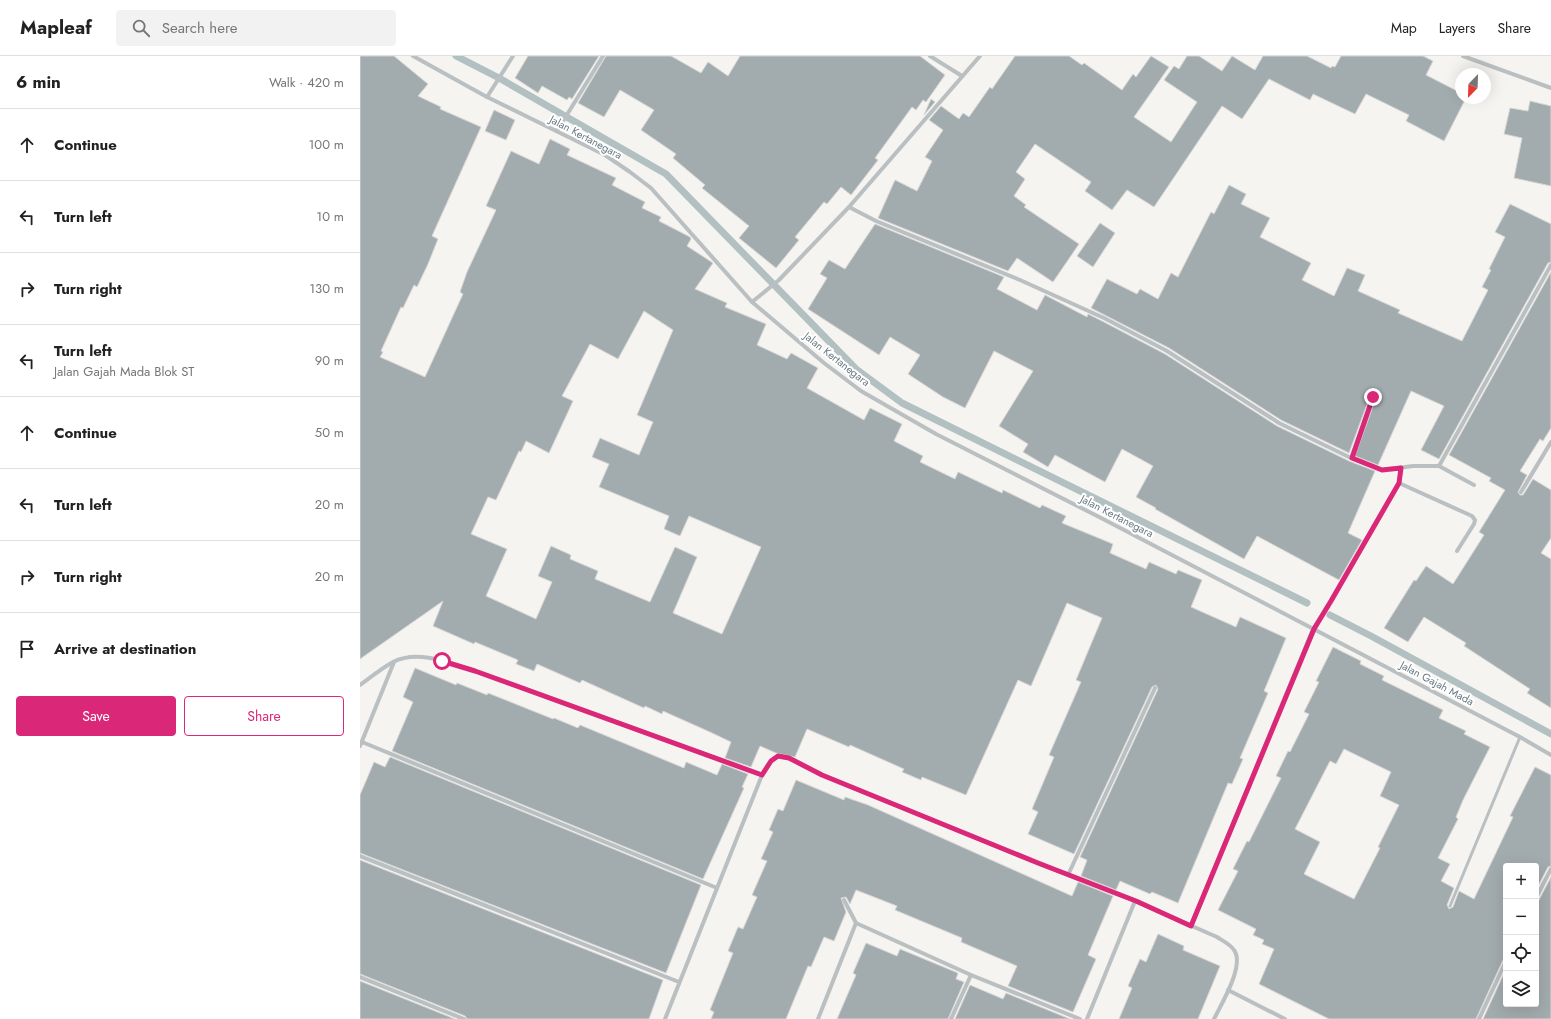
<!DOCTYPE html>
<meta charset="utf-8">
<style>
body{margin:0;font-family:Jost,sans-serif;background:#f2f2f2;color:#222}
.controls{position:absolute;right:12px;bottom:12px;display:grid;overflow:hidden;border-radius:4px;box-shadow:0 4px 16px #0002}
.controls button{width:36px;height:36px;display:grid;place-items:center;padding:0;border:0;border-bottom:1px solid #e0e0e0;background:#fff;color:#222;font:20px sans-serif}
.compass{position:absolute;left:1095px;top:12px;width:36px;height:36px;border-radius:50%;background:#fff;box-shadow:0 4px 16px #0002;rotate:203deg}
.stop{position:absolute;width:12px;height:12px;margin:-9px;border:3px solid #db2777;border-radius:50%;background:#fff}
.stop.end{background:#db2777;border-color:#fff;box-shadow:0 1px 4px #0008}
.list{margin:0;padding:0;list-style:none}
h2{display:flex;justify-content:space-between;align-items:center;height:52px;margin:0;padding:0 16px;font-size:17px}
h2 small{font-size:13px;font-weight:400;color:#767676}
.list li{display:grid;grid-template-columns:26px 1fr auto;gap:12px;align-items:center;box-sizing:border-box;height:72px;padding:0 16px;border-top:1px solid #e0e0e0}
.list b{display:block;font-size:15px;white-space:nowrap}
.list p{margin:0;font-size:13px;white-space:nowrap;color:#767676}
.list em{font-size:13px;font-style:normal;color:#767676}
.actions{display:flex;gap:8px;padding:12px 16px}
.actions a{flex:1;padding:9px 0;border:1px solid #db2777;border-radius:4px;text-align:center;font-size:14px;color:#db2777}
.actions .main{background:#db2777;color:#fff}
.icon{flex:none;width:22px;height:22px;fill:none;stroke:currentColor;stroke-width:2;stroke-linecap:round;stroke-linejoin:round}
.map{position:relative;flex:none;width:1191px;height:963px;overflow:hidden}
header{display:flex;align-items:center;gap:24px;box-sizing:border-box;height:56px;padding:0 20px;background:#fff;border-bottom:1px solid #e0e0e0}
header strong{font-size:19px}
nav{display:flex;gap:22px;margin-inline-start:auto;font-size:14px}
.search{width:280px;height:36px;background:#f2f2f2;display:flex;align-items:center;gap:10px;box-sizing:border-box;padding:0 14px;border-radius:4px;color:#767676;font-size:15px}
main{display:flex}
aside{flex:1;background:#fff}
.map>svg:first-child{display:block}
.lines{fill:none;stroke-linecap:round;stroke-linejoin:round}
.stream{stroke:#b2c0c2;stroke-width:7}
.building{fill:#a2abae;stroke:#d6d6d4;fill-rule:evenodd}
.service{stroke:#babfc1;stroke-width:3}
.minor{stroke:#babfc1;stroke-width:4}
.route{stroke:#db2777;stroke-width:5}
.labels{text-anchor:middle;dominant-baseline:central;stroke-width:4;stroke-linejoin:round;paint-order:stroke}
.street-label{font-size:11px;fill:#677980;stroke:#fff}
</style>
<header>
<strong>Mapleaf</strong>
<div class="search"><svg class="icon" aria-label="search" viewBox="0 0 24 24"><circle cx="10" cy="10" r="6"/><path d="M15 15l6 6"/></svg>Search here</div>
<nav><a>Map</a><a>Layers</a><a>Share</a></nav>
</header>
<main>
<aside>
<h2>6 min<small>Walk · 420 m</small></h2>
<ul class="list">
<li><svg class="icon" aria-label="ahead" viewBox="0 0 24 24"><path d="M12 20V5M6 11l6-6 6 6"/></svg><div><b>Continue</b></div><em>100 m</em></li>
<li><svg class="icon" aria-label="left" viewBox="0 0 24 24"><path d="M17 20v-9H6M10 6l-5 5 5 5"/></svg><div><b>Turn left</b></div><em>10 m</em></li>
<li><svg class="icon" aria-label="right" viewBox="0 0 24 24"><path d="M7 20v-9h11M14 6l5 5-5 5"/></svg><div><b>Turn right</b></div><em>130 m</em></li>
<li><svg class="icon" aria-label="left" viewBox="0 0 24 24"><path d="M17 20v-9H6M10 6l-5 5 5 5"/></svg><div><b>Turn left</b><p>Jalan Gajah Mada Blok ST</p></div><em>90 m</em></li>
<li><svg class="icon" aria-label="ahead" viewBox="0 0 24 24"><path d="M12 20V5M6 11l6-6 6 6"/></svg><div><b>Continue</b></div><em>50 m</em></li>
<li><svg class="icon" aria-label="left" viewBox="0 0 24 24"><path d="M17 20v-9H6M10 6l-5 5 5 5"/></svg><div><b>Turn left</b></div><em>20 m</em></li>
<li><svg class="icon" aria-label="right" viewBox="0 0 24 24"><path d="M7 20v-9h11M14 6l5 5-5 5"/></svg><div><b>Turn right</b></div><em>20 m</em></li>
<li><svg class="icon" aria-label="arrive" viewBox="0 0 24 24"><path d="M6 21V4h12l-3 4 3 4H6"/></svg><div><b>Arrive at destination</b></div></li>
</ul>
<div class="actions"><a class="main">Save</a><a>Share</a></div>
</aside>
<div class="map">
<svg width="1191" height="963" viewBox="0 0 1191 963">
<rect width="100%" height="100%" fill="#f5f4f1"/>
<g class="lines">
<g class="stream">
<polyline points="96,0 139,22 306,118 496,313 542,347 947,547"/>
<polyline points="970,559 1011,580 1191,678"/>
</g>
</g>
<g class="building">
<path d="M0 0H34L68 28 58 40 81 51 80 53 121 71 72 180 78 183 68 208 57 231 54 229 43 252 41 251 21 295 23 296 20 301 65 321 103 238 100 236 107 216 136 154 126 150 151 95 179 108 190 83 210 93 207 99 256 122 252 129 285 146 282 152 301 161 299 165 330 181 331 183 327 190 353 207 335 233 367 247 365 251 406 268 397 289 427 303 431 297 458 312 447 332 504 364 510 352 542 368 534 385 563 400 560 406 595 423 598 416 642 437 643 434 680 452 682 449 706 460 702 467 753 488 750 497 786 513 789 506 816 518 818 514 842 524 831 551 876 571 880 561 926 582 904 635 908 637 880 702 883 703 872 728 868 727 818 847 792 836 790 838 760 825 756 834 721 820 727 804 720 801 798 633 796 629 792 631 714 798 668 778 678 756 672 753 694 701 689 699 721 626 716 624 742 562 707 547 671 630 658 624 606 739 562 721 561 724 542 716 544 713 490 689 489 691 447 673 435 701 416 697 400 690 391 711 365 702 371 686 350 676 303 655 302 658 285 650 284 652 222 624 220 627 177 608 174 615 156 608 158 604 115 586 114 588 73 570 83 545 0 603ZM284 255 313 274 277 359 293 366 279 399 240 382 232 401 249 408 239 431 309 460 304 473 320 480 329 460 401 491 362 578 313 557 337 501 315 491 290 546 235 523 238 515 210 503 211 499 191 490 178 520 192 526 176 563 126 540 147 493 111 478 128 441 136 444 159 395 161 396 166 385 189 397 213 345 202 340 230 288 258 303Z"/>
<polygon points="168,0 239,0 212,43 209,41 207,44 182,30 178,37 155,22"/>
<polygon points="246,0 311,0 341,17 348,6 368,20 380,0 560,0 585,19 566,46 563,44 556,54 552,51 515,102 518,104 491,139 481,131 467,148 464,146 435,181 439,184 416,212 379,182 389,170 342,132 345,129 313,102 316,98 281,74 294,54 260,34 244,61 218,47"/>
<polygon points="655,0 709,0 722,9 724,7 762,34 773,18 776,21 791,0 809,11 774,61 811,86 837,46 804,24 814,10 819,13 827,0 839,0 862,15 872,0 895,14 903,0 947,0 971,12 972,10 975,11 981,0 1063,0 1073,5 1066,19 1101,37 1101,42 1106,42 1084,85 1046,65 1049,59 1006,38 995,58 953,38 950,44 909,23 882,63 862,50 794,151 767,134 752,154 725,135 731,126 675,88 656,116 665,123 654,140 666,149 664,151 719,188 693,226 657,202 648,215 518,162 535,124 557,135 572,105 565,101 583,74 569,64 581,50 599,63 603,57 609,61 630,31 632,33"/>
<polygon points="571,43 575,46 564,59"/>
<polygon points="1170,45 1191,50 1191,130 1154,122 1162,82 1144,78 1150,52 1168,55"/>
<polygon points="134,54 155,64 146,84 125,75"/>
<polygon points="869,129 886,138 881,148 910,162 900,181 951,207 942,224 974,240 987,212 1005,219 998,235 1040,254 1038,257 1102,285 1128,234 1122,231 1131,214 1129,213 1145,181 1135,176 1150,148 1191,168 1191,206 1188,207 1079,403 1061,394 1084,350 1051,335 1018,409 995,400 1016,342 1015,338 1010,340 989,397 921,364 809,292 731,252 747,223 777,238 780,233 798,243 811,217 818,221 851,156 854,158"/>
<polygon points="740,167 755,177 733,211 717,200"/>
<polygon points="515,168 644,221 637,233 677,254 685,239 727,261 728,258 742,265 805,298 917,370 989,405 1015,415 988,477 1002,484 979,524 897,480 884,503 795,453 796,452 776,441 793,410 762,393 745,426 695,399 688,411 663,396 668,388 639,370 673,315 634,295 605,352 583,341 548,318 560,299 530,281 519,299 448,253 467,222 460,218 469,204 485,213"/>
<polygon points="1191,216 1191,372 1183,385 1180,383 1160,415 1167,419 1158,436 1160,439 1163,439 1173,423 1191,434 1191,482 1181,497 1191,503 1191,652 1167,637 1170,633 1104,590 1106,587 1064,561 1048,586 1024,572 1054,524 1056,525 1066,510 1093,528 1124,479 1119,476 1145,434 1129,425 1131,422 1089,399"/>
<path d="M973 591 1001 605 1000 608 1024 620 1022 624 1083 654 1079 662 1106 675 1104 678 1130 691 1103 744 1096 761 1098 763 1078 802 1090 808 1081 825 1094 832 1087 849 1089 853 1093 851 1099 835 1114 843 1153 761 1150 760 1175 711 1191 719V810L1188 811 1176 834V810H1146V902L1143 904 1116 963H969L899 928 914 893 902 888 904 884 893 879 896 873 858 854 878 815 873 813 887 785 889 786 921 722 916 720 928 695 930 696 949 658 944 656 959 626 956 625ZM984 693 1031 716 1020 740 1039 749 1018 791 1020 792 994 843 944 818 960 786 935 773 970 705 976 708Z"/>
<polygon points="55,612 96,629 97,627 127,639 128,637 193,663 194,662 218,672 220,669 324,712 326,706 357,719 362,708 388,718 382,731 384,732 343,823 32,695 53,646 43,641"/>
<polygon points="30,701 341,829 306,917 0,797 0,739 14,706 25,711"/>
<polygon points="436,724 484,744 485,741 508,749 712,840 718,826 753,840 728,899 736,903 713,956 648,930 657,910 601,886 602,882 535,854 537,850 496,834 490,848 486,841 481,842 486,856 474,885 464,881 451,911 448,910 426,963 351,963 354,956 350,954 373,897 368,895 378,871 383,873 397,841 392,839 407,805 401,803 413,776 409,774 418,753 423,755"/>
<polygon points="0,804 303,924 289,963 107,963 105,960 0,918"/>
<polygon points="1191,821 1191,963 1123,963 1146,913 1146,948 1176,948 1176,845 1179,844"/>
<polygon points="798,878 824,890 823,894 860,910 838,963 759,963 772,932 768,930 780,903 786,906"/>
<polygon points="506,887 537,900 540,893 598,917 596,923 604,926 588,963 477,963 496,919 493,917"/>
<polygon points="0,925 95,963 0,963"/>
<polygon points="610,929 643,943 646,937 710,963 595,963"/>
</g>
<g class="lines">
<polyline class="service" points="1090,850 1160,681"/>
<g class="minor">
<polyline points="53,0 127,41 245,99 270,116 291,132 392,246 464,307 501,335 576,378 743,463 1160,681 1191,699"/>
<polyline points="570,0 602,20"/>
<polyline points="1103,0 1191,32"/>
<polyline points="127,41 153,0"/>
<polyline points="197,75 243,0"/>
<polyline points="489,151 516,165 660,224 744,262 807,295 919,367 991,402 1022,414 1053,410 1079,410 1114,429"/>
<polyline points="392,246 419,224 489,151 620,0"/>
<polyline points="991,402 1013,341"/>
<polyline points="1079,410 1191,209"/>
<polyline points="1039,427 1112,460 1115,464 1114,468 1097,495"/>
<polyline points="1161,436 1191,386"/>
<path d="M0 629C11 621 22 612 33 606 58 593 90 607 115 615L402 719"/>
<polyline points="2,686 357,832"/>
<polyline points="0,690 34,606"/>
<polyline points="0,800 319,926"/>
<polyline points="708,819 795,632"/>
<polyline points="1176,842 1191,813"/>
<polyline points="484,844 496,867 611,919 720,963"/>
<polyline points="831,870 953,573 971,545 1039,427 1041,412"/>
<polyline points="0,921 104,963"/>
<polyline points="868,934 925,963"/>
<polyline points="305,963 402,719 411,705 418,700 429,702 462,719 678,807 775,845"/>
<polyline points="458,963 496,867"/>
<polyline points="591,963 611,919"/>
<path d="M727 963 775 845 857 881C863 885 870 888 874 894 885 909 862 947 854 963"/>
<polyline points="1119,963 1146,905"/>
</g>
</g>
<g class="lines">
<polyline class="route" points="82,605 115,615 402,719 411,705 418,700 429,702 462,719 678,807 776,845 831,870 954,573 971,545 1039,427 1041,412 1022,414 992,402 1013,341"/>
</g>
<g class="labels">
<g class="street-label">
<text transform="translate(226 81) rotate(28)">Jalan Kertanegara</text>
<text transform="translate(477 303) rotate(38)">Jalan Kertanegara</text>
<text transform="translate(757 460) rotate(27)">Jalan Kertanegara</text>
<text transform="translate(1077 627) rotate(28)">Jalan Gajah Mada</text>
</g>
</g>
</svg>
<div class="controls">
<button>+</button>
<button>−</button>
<button><svg class="icon" aria-label="locate" viewBox="0 0 24 24"><circle cx="12" cy="12" r="6"/><path d="M12 2v4M12 18v4M2 12h4M18 12h4"/></svg></button>
<button><svg class="icon" aria-label="layers" viewBox="0 0 24 24"><path d="M12 4l9 5-9 5-9-5zM3 14l9 5 9-5"/></svg></button>
</div>
<svg class="compass" viewBox="-18 -18 36 36"><path d="M0-13l5 13h-10z" fill="#e53935"/><path d="M0 13l5-13h-10z" fill="#767676"/></svg>
<div class="stop" style="left:82px;top:605px"></div>
<div class="stop end" style="left:1013px;top:341px"></div>
</div>
</main>
